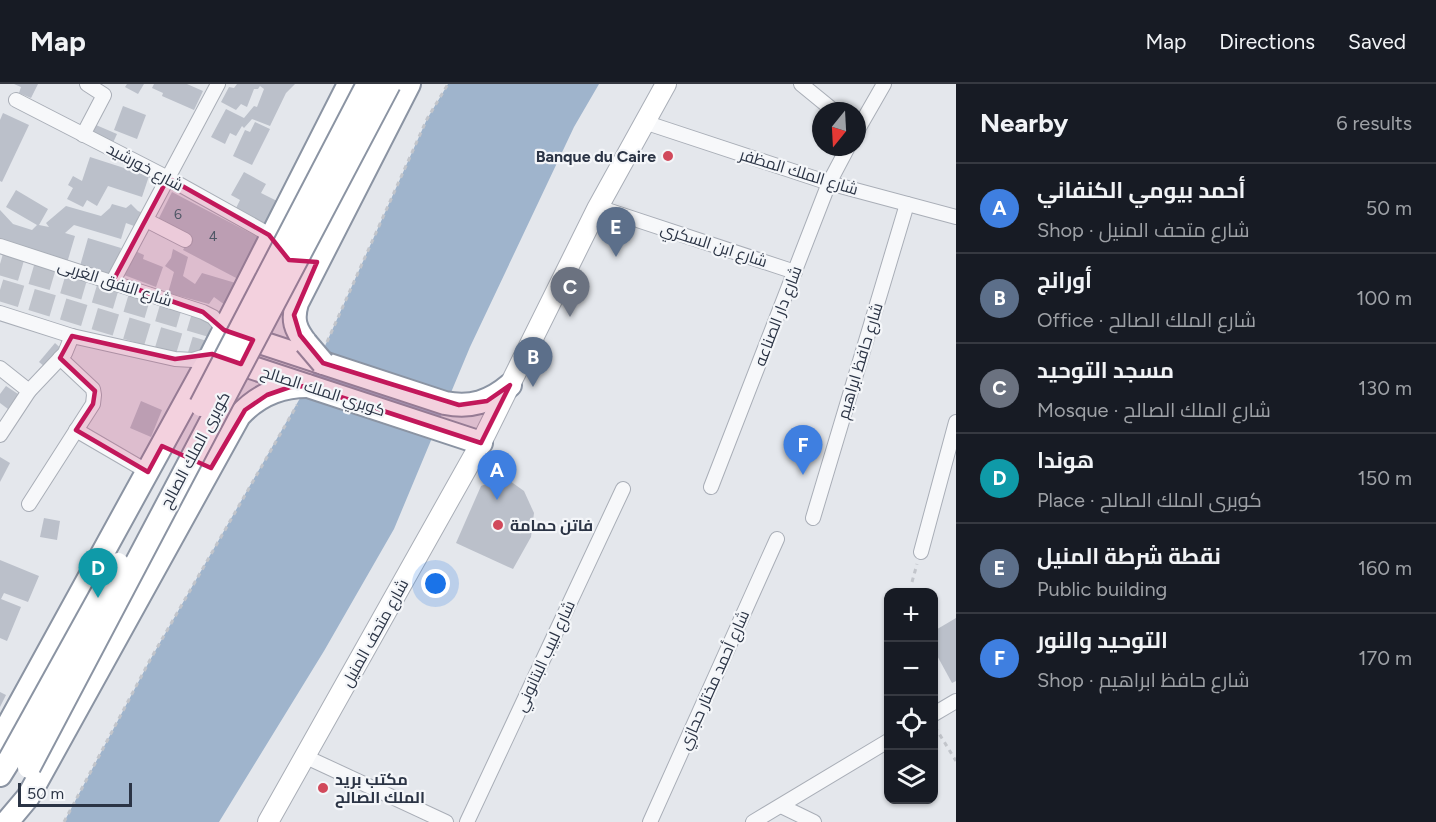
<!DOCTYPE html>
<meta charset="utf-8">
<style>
body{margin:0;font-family:Figtree,Cairo,sans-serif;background:#20242c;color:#f1f3f6}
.controls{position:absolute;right:18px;bottom:18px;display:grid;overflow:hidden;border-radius:12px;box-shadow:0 2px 4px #0004}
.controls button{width:54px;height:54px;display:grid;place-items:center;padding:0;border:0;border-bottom:2px solid #363941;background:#171b24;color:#f1f3f6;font:30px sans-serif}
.compass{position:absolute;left:812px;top:18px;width:54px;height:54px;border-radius:50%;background:#171b24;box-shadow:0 2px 4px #0004;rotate:198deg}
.scale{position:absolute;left:18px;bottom:15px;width:114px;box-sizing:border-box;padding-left:6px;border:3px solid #2b3445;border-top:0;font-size:16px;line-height:21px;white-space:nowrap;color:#2b3445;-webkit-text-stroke:4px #f4f6f9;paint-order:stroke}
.you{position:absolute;left:436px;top:500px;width:21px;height:21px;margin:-15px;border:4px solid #fff;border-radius:50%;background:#1a73e8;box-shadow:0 0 0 9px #1a73e833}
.badge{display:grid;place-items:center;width:39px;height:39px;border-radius:50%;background:#ea580c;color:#fff;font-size:20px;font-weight:700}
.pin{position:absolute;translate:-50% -50px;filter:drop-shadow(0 2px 3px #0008)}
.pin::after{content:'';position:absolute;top:32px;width:21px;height:18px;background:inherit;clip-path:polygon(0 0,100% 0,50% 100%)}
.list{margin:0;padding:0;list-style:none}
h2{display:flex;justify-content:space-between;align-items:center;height:78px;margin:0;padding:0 24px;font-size:26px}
h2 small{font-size:20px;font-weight:400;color:#9ea1a6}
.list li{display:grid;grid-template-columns:39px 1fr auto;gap:18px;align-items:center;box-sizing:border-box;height:90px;padding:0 24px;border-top:2px solid #363941}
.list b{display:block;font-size:22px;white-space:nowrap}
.list p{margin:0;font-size:20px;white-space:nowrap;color:#9ea1a6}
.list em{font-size:20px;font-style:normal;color:#9ea1a6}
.icon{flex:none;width:33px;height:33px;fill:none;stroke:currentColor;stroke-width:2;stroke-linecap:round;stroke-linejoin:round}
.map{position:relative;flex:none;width:956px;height:738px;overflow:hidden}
header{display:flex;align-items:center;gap:36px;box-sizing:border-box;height:84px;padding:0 30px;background:#171b24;border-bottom:2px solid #363941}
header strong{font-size:28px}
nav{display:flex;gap:33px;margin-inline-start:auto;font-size:21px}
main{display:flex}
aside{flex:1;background:#171b24}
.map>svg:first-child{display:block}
.water{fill:#9fb4cc}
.building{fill:#bbc0ca}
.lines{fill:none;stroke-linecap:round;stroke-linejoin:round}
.trunk-tunnel{stroke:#bfc3cb;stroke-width:22;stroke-dasharray:22 11;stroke-linecap:butt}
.minor-casing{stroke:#a9aeb7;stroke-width:16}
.secondary-casing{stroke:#a9aeb7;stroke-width:22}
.trunk-casing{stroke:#8b94a3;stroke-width:26}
.path{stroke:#c2c5cb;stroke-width:3;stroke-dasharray:4.5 4.5;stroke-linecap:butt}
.minor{stroke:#f7f8fa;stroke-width:14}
.secondary{stroke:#fff;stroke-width:20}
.trunk{stroke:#fff;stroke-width:22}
.trunk-bridge-casing{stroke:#8b94a3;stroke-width:26;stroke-linecap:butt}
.trunk-bridge{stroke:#fff;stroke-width:22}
.marked{fill:#c2185b;fill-opacity:0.2;stroke:#c2185b;stroke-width:4.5;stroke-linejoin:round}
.poi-dot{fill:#d1495b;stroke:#f4f6f9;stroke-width:2}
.labels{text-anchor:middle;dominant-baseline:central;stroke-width:4.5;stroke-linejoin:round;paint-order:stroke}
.number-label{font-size:14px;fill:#4f5766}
.poi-label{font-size:16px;font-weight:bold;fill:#2b3445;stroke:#f4f6f9;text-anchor:start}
.street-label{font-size:16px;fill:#2b3445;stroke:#f4f6f9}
</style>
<header>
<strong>Map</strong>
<nav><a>Map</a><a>Directions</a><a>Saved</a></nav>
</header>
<main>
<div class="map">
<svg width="956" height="738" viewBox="0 0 956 738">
<rect width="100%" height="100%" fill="#e4e7ec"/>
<polygon class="water" points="448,0 599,0 574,43 470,263 394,445 324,567 219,738 64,738 150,576 307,302 427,35"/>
<g class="building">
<polygon points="14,0 38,0 31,14 19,9 21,3"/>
<polygon points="127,0 144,0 138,10 125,3"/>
<polygon points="154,0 187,0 203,7 194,26 162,12 163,9 152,4"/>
<polygon points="237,0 295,0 286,9 270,42 252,35 244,44 242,42 236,52 230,49 225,60 211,53 226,25 244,34 254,22 257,23 264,5 260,2 258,5 254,5 247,23 241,20 236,26 221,18 229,3 234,4"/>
<polygon points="123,22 146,31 137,55 114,46"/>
<polygon points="3,29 29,41 2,98 0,97 0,36"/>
<polygon points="255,38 270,45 252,81 233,72 245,46 250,48"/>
<polygon points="96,41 117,50 112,61 91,52"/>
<polygon points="90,73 149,92 142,113 108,102 97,122 87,116 83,123 67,115 73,104 68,101 73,92 82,97"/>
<polygon points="244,88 266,100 261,109 281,119 268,143 235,126 240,116 231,111"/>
<polygon points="16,106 48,125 39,141 49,143 46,139 66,122 101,132 110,124 112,120 126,124 131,120 138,127 143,129 141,136 134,142 126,139 121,155 74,141 65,149 75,152 67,179 0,160 0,126 13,140 32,146 37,141 6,123"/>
<polygon points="172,108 260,154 238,195 183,166 189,155 157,138"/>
<polygon points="88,154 121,164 113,192 80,182"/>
<polygon points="173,165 188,173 183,192 195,200 202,189 239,200 225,221 214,213 209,220 168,209 174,188 165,182 171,174"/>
<polygon points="133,166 144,171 143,175 163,183 156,203 124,191"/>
<polygon points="55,259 66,269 50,287 39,278"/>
<polygon points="6,302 18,310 8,325 0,319 0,310"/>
<polygon points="141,317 162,326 151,353 130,344"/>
<polygon points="0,373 10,379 0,398"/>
<polygon points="493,397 510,397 524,407 534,429 531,453 513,485 456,459 481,402"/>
<polygon points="44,434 60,437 57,456 40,453"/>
<polygon points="0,476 39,492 28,518 4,509 1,515 21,523 7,557 0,554"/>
<polygon points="956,534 956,597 952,599 934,566 934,547"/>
<polygon points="0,608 6,611 0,623"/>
</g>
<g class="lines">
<g class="trunk-tunnel">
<polyline points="0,180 224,246"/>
<polyline points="0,206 212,270"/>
</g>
<g class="minor-casing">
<g id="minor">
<polyline points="801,0 834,27"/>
<polyline points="16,16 168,94 263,147 272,154"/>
<polyline points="644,38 829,99 956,133"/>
<polyline points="857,47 884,0"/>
<polyline points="83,51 104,11 87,0"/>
<polyline points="598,123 795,188"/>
<polyline points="146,136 185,156"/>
<polyline points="0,162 203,228 213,233 224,246"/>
<polyline points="113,197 218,0"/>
<polyline points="0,229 72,252 175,275 193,276 212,270"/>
<polyline points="0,284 29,307"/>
<polyline points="76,346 148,388"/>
<polyline points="0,351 29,307 65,269 72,252"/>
<polyline points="711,403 829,99 848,63"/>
<polyline points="29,420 93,320 94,311 93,305 60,274"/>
<polyline points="813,434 907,120"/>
<polyline points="921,468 956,338"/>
<polyline points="934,630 956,617"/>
<polyline points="306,673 446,738"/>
<polyline points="781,722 814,738"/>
<polyline points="467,738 623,405"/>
<polyline points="650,738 777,455"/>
<polyline points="753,738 888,657"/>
</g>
</g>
<g class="secondary-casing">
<polyline id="secondary" points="268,738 481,359 598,123 666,0"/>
</g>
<g class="trunk-casing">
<g id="trunk">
<path d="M238 251 445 319C471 324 490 318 510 301"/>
<path d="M306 259C295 245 292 236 297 219L409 0"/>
<polyline points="223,274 481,359"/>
<polyline points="0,656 212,270 349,0"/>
<polyline points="0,691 10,675"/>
<path d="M7 738 28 713 239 332C257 312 280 302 307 302"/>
</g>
</g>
<g class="path">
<polyline points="327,258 427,35 448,0"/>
<polyline points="912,498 917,480"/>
<polyline points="935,643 956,677"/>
<polyline points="64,738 150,576 297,321"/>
</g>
<use href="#minor" class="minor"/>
<use href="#secondary" class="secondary"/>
<use href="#trunk" class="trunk"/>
<g class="trunk-bridge-casing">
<g id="trunk-bridge">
<polyline points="306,259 323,279"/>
<polyline points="201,321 368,0"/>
<polyline points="10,675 118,480"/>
<polyline points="29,683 389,0"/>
</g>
</g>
<use href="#trunk-bridge" class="trunk-bridge"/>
</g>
<path class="marked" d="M168 94 269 151 289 176 317 178 294 231 300 251 323 279 459 321 487 317 510 301 481 359 307 302 290 303 267 311 245 326 211 384 162 362 148 388 76 346 93 320 95 307 60 274 72 252 175 275 212 270 241 280 253 256 224 246 203 228 113 197Z"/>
<g class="poi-dot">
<circle cx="668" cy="72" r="6"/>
<circle cx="498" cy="441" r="6"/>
<circle cx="323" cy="704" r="6"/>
</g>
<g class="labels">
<g class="number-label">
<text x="178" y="130">6</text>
<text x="213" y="152">4</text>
</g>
<g class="poi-label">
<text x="656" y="72" text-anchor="end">Banque du Caire</text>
<text x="510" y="441">فاتن حمامة</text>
<text x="335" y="695">مكتب بريد<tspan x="335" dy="18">الملك الصالح</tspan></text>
</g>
<g class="street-label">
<text transform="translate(145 83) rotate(28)">شارع خورشيد</text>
<text transform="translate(799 88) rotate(17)">شارع الملك المظفر</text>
<text transform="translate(714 161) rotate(18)">شارع ابن السكري</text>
<text transform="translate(115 199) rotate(18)">شارع النفق الغربى</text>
<text transform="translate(778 232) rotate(-69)">شارع دار الصناعه</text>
<text transform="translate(860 277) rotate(-73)">شارع حافظ ابراهيم</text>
<text transform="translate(323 307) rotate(18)">كوبري الملك الصالح</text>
<text transform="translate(195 366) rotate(-62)">كوبرى الملك الصالح</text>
<text transform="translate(375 549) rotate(-61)">شارع متحف المنيل</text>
<text transform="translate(545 572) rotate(-65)">شارع لبيب البتانوني</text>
<text transform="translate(714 596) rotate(-66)">شارع أحمد مختار حجازي</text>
</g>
</g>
</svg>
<div class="controls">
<button>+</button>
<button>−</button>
<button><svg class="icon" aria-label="locate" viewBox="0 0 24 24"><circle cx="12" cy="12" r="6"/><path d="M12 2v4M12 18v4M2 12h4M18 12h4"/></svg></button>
<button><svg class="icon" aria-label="layers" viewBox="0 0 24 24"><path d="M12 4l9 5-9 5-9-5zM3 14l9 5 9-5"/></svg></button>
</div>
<svg class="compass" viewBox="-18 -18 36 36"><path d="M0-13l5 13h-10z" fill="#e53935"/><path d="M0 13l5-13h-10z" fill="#9ea1a6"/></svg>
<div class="scale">50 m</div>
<div class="you"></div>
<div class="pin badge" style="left:497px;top:416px;background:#3f7fe0">A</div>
<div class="pin badge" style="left:533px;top:303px;background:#5c6f8a">B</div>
<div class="pin badge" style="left:570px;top:233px;background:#6b7280">C</div>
<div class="pin badge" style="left:98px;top:514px;background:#0f9aa8">D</div>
<div class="pin badge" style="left:616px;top:173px;background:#5c6f8a">E</div>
<div class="pin badge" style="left:803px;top:391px;background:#3f7fe0">F</div>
</div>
<aside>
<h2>Nearby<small>6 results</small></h2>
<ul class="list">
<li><span class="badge" style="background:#3f7fe0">A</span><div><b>أحمد بيومي الكنفاني</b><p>Shop · شارع متحف المنيل</p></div><em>50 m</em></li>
<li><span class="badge" style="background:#5c6f8a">B</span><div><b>أورانج</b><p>Office · شارع الملك الصالح</p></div><em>100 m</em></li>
<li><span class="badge" style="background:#6b7280">C</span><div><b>مسجد التوحيد</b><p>Mosque · شارع الملك الصالح</p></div><em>130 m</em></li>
<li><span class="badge" style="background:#0f9aa8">D</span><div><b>هوندا</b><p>Place · كوبرى الملك الصالح</p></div><em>150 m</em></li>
<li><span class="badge" style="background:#5c6f8a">E</span><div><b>نقطة شرطة المنيل</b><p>Public building</p></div><em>160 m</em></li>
<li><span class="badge" style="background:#3f7fe0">F</span><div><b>التوحيد والنور</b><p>Shop · شارع حافظ ابراهيم</p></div><em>170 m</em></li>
</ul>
</aside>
</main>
